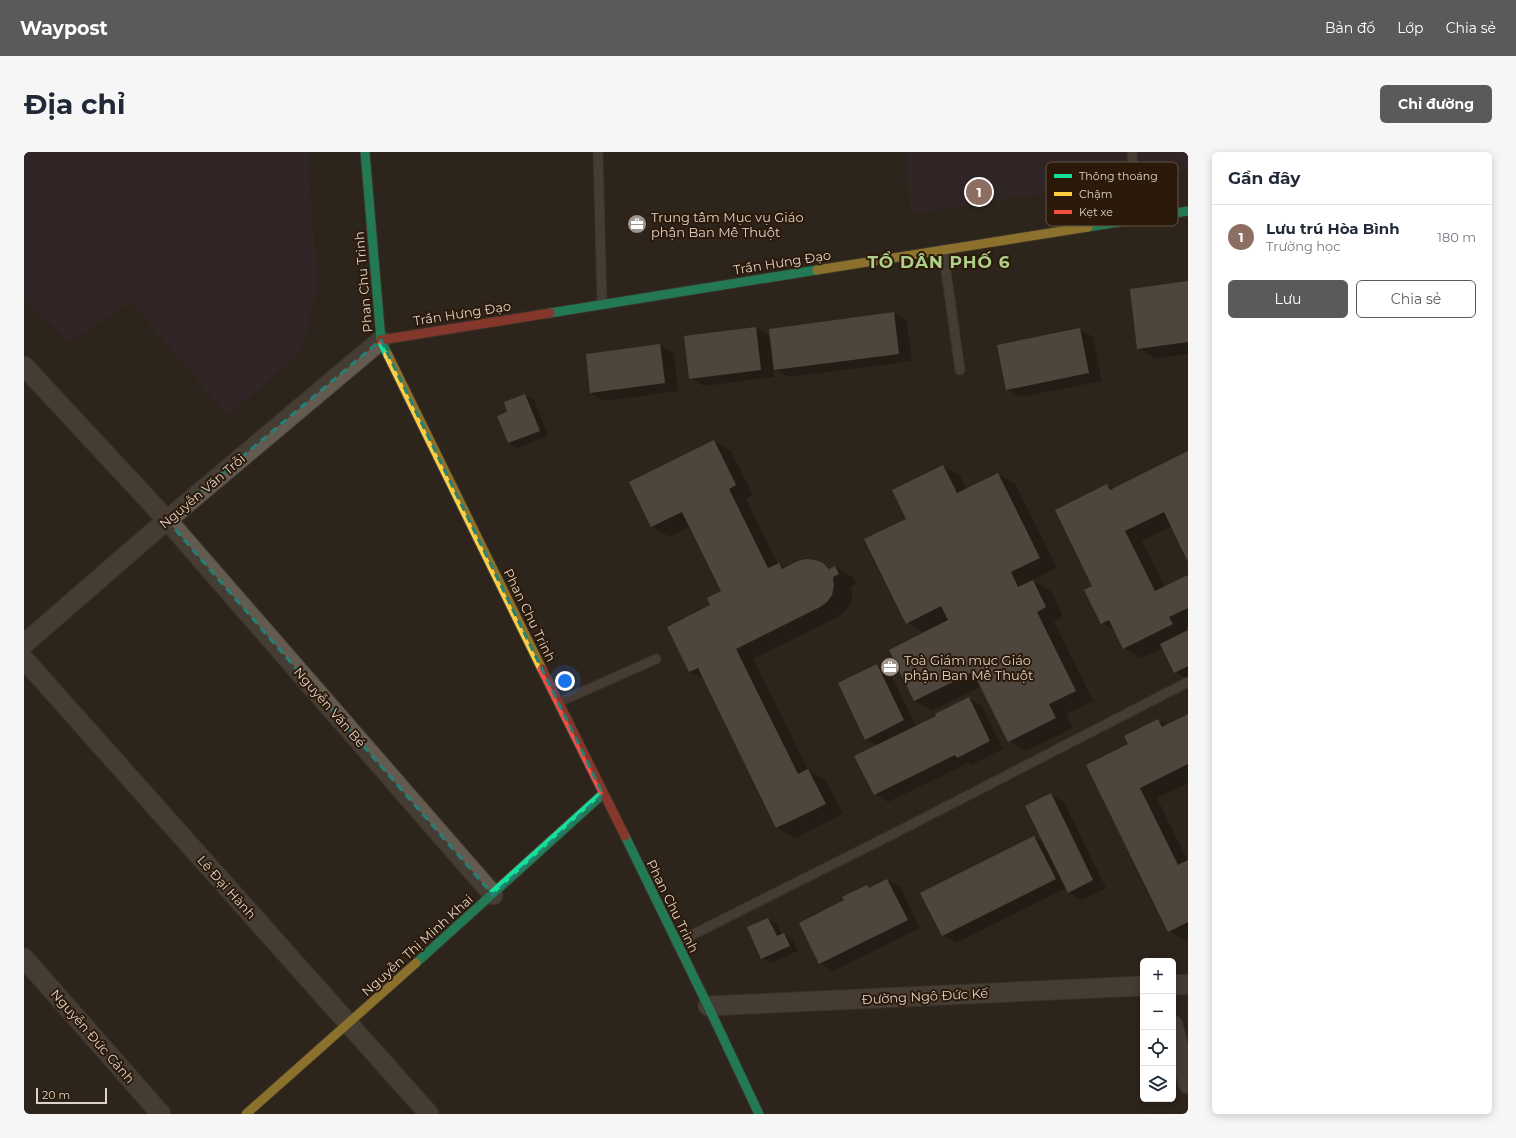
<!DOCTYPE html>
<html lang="vi">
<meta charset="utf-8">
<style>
body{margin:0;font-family:Montserrat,sans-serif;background:#f6f6f7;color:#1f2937}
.controls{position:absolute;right:12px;bottom:12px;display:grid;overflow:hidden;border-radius:6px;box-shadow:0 2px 10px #0003}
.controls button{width:36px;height:36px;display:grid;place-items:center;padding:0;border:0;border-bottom:1px solid #e0e1e3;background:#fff;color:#1f2937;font:20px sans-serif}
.scale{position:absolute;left:12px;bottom:10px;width:71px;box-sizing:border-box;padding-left:4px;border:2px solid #dfd3c9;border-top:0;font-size:11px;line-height:14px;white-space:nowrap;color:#dfd3c9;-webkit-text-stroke:3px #2b1a0a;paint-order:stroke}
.you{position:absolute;left:541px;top:529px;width:14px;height:14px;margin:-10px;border:3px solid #fff;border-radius:50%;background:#1a73e8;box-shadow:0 0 0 6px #1a73e833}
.badge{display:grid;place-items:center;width:26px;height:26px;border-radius:50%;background:#5a5a5d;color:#fff;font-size:13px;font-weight:700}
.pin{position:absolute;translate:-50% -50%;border:2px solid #fff;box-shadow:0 1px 4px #0006}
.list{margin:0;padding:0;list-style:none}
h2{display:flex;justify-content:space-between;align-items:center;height:52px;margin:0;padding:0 16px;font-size:17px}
h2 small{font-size:13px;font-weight:400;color:#747a83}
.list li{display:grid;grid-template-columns:26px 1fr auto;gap:12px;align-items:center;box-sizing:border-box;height:64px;padding:0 16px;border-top:1px solid #e0e1e3}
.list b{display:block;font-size:15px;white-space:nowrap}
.list p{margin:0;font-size:13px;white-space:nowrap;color:#747a83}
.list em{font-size:13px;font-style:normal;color:#747a83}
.actions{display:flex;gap:8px;padding:12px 16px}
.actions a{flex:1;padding:9px 0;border:1px solid #5a5a5d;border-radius:6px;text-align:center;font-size:14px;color:#5a5a5d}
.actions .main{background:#5a5a5d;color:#fff}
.icon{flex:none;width:22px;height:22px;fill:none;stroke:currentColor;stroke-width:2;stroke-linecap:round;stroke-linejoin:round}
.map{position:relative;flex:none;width:1164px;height:962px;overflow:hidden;border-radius:6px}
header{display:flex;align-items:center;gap:24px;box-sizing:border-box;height:56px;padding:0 20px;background:#5a5a5d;color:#fff}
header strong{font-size:19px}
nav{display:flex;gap:22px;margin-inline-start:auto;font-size:14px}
.intro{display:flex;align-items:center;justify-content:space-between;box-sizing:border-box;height:96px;padding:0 24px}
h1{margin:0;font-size:28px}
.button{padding:10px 18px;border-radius:6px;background:#5a5a5d;color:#fff;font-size:14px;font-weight:700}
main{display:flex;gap:24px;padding:0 24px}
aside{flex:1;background:#fff;border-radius:6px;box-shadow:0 2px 10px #0003}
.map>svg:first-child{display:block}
.education{fill:#372832}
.shadow{fill:#0007}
.building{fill:#766d67}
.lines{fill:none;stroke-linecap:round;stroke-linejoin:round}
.lane-casing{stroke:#484039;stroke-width:11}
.street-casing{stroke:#484039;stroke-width:21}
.fast-casing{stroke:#484039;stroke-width:11}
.slow-casing{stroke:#484039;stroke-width:11}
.jam-casing{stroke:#484039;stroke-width:11}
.lane{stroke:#635b50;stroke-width:9}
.street{stroke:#635b50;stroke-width:19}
.fast{stroke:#16e098;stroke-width:9}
.slow{stroke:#ffcf43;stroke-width:9}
.jam{stroke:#f24e42;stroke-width:9}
.marked{fill:none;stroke:#247f77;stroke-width:3;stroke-dasharray:8 5;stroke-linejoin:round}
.labels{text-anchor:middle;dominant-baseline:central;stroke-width:4;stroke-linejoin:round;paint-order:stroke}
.poi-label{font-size:13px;fill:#dfd3c9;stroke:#2b1a0a;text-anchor:start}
.street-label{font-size:13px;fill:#dfd3c9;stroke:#2b1a0a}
.district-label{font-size:17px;font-weight:bold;letter-spacing:1px;fill:#afd08a;stroke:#2b1a0a}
.key{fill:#2b1a0a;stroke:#615243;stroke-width:1}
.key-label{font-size:11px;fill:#dfd3c9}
</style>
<header>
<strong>Waypost</strong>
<nav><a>Bản đồ</a><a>Lớp</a><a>Chia sẻ</a></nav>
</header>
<div class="intro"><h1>Địa chỉ</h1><a class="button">Chỉ đường</a></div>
<main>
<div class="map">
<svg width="1164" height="962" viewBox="0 0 1164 962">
<rect width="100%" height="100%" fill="#2d241c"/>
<g class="education">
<polygon points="0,0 283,0 294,135 278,199 204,264 107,150 46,190 0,149"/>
<polygon points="883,0 1164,0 1164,18 886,62"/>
</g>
<g class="shadow">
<polygon points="1164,130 1164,202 1132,207 1114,196"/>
<polygon points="869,161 883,169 888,209 765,225 751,217"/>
<polygon points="732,176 745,184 750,225 680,234 666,226"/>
<polygon points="1056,177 1069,185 1078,229 996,245 983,237"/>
<polygon points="636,193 650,201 654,239 581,249 567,241"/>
<polygon points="501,243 510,248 524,284 493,296 484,290 485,261 481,251"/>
<polygon points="690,289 707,299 729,343 722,347 754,412 762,416 799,412 808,417 811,415 829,425 832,432 827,435 828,444 826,453 821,460 814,465 729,507 784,618 802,628 819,662 771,686 753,676 681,528 665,519 687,453 698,439 666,374 645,385 628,374"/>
<polygon points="1164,300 1164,407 1148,374 1118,389 1141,436 1164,424 1164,474 1162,475 1164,479 1164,528 1151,520 1139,496 1117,506 1099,496 1091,479 1078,471 1069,434 1083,333 1090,337"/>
<polygon points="919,314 936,324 943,337 974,322 991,332 1033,416 1008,428 1027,439 1039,465 1030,470 1069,549 1042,562 1049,576 1002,599 984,589 958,534 908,559 890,549 900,481 883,471 883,367"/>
<polygon points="853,513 866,521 892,574 945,546 958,554 979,597 947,613 944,611 864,650 850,642 854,594 842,587"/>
<polygon points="1164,563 1164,631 1133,646 1164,709 1164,789 1163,789 1145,779 1106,592 1134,568 1143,574"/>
<polygon points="1026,642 1040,650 1082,736 1058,748 1044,740 1042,736 932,791 918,783 1010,685 1020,691"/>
<polygon points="863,728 877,736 896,776 809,819 796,811 821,749 843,734 847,736"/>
<polygon points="744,767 753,772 758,783 760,782 769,788 774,799 747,811 738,806"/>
</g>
<g class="building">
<polygon points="1164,129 1164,190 1113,197 1106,137"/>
<polygon points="870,160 875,202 750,218 745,177"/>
<polygon points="732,175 737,218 665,227 660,184"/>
<polygon points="1056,176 1065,221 982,238 973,193"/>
<polygon points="636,192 641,231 566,241 562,202"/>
<polygon points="501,242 516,279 484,291 473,264 483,260 480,250"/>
<polygon points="690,288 712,333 705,337 744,416 755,411 758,417 774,409 782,407 791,408 799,411 805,417 811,414 815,422 809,425 810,434 808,443 803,450 796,455 712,497 774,622 784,617 802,652 752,676 674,516 665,520 643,475 686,453 683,446 697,439 658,360 627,375 605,330"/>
<polygon points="1164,299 1164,410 1140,360 1101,379 1131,439 1164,423 1164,456 1145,465 1149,472 1099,497 1085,468 1077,472 1060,438 1068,434 1031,358 1083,332 1086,338"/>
<polygon points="919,313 933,341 974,321 1016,406 987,420 994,435 1009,428 1022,455 1013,460 1052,539 1025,552 1032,566 984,590 949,520 890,549 865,498 924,468 917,454 882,472 840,387 882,367 868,338"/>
<polygon points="1164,478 1164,514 1150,521 1136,492"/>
<polygon points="853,512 880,568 841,588 814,531"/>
<polygon points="945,545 966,589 933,606 931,603 850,643 830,604 912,564 911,562"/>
<polygon points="1164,562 1164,612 1116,636 1154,713 1164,708 1164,770 1144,780 1062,613 1104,592 1100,584 1134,567 1138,575"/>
<polygon points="1027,641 1069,728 1044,741 1001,654"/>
<polygon points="1010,684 1032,727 918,784 896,741"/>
<polygon points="863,727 884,768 795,812 775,771 820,748 818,745 843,733 845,736"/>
<polygon points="744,766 753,784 760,781 766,794 737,807 723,775"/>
</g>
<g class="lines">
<g class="lane-casing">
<g id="lane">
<polyline points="574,0 578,152"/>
<polyline points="1108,0 1111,67"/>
<polyline points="919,98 936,218"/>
<polyline points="535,550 632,507"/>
<polyline points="652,791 869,682 1164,530"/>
</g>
</g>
<g class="street-casing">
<g id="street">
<polyline points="0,214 143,368 469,743"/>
<polyline points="0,492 143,368 357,188"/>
<polyline points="0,507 405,962"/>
<polyline points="0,806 137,962"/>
<polyline points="1149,833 1164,832"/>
<polyline points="684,854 1119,834"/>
<polyline points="1149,873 1164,932"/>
</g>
</g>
<g class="fast-casing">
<g id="fast">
<polyline points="341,0 357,188 364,203"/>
<polyline points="1064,75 1164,59"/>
<polyline points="526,161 793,118"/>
<polyline points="601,684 684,854 735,962"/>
<polyline points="392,811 579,642"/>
</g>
</g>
<g class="slow-casing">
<g id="slow">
<polyline points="793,118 1064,75"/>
<polyline points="364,203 518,517"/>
<polyline points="222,962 392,811"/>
</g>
</g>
<g class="jam-casing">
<g id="jam">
<polyline points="357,188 526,161"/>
<polyline points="518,517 601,684"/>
</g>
</g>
<use href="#lane" class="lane"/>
<use href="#street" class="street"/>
<use href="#fast" class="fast"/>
<use href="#slow" class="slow"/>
<use href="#jam" class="jam"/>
</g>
<path d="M0 0H1164V962H0ZM357 188 579 642 469 743 143 368Z" fill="#2d241c" fill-opacity=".55" fill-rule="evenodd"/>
<path class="marked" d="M357 188 579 642 469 743 143 368Z"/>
<defs>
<g id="office-disc" transform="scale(1)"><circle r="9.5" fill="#a1968c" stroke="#2b1a0a"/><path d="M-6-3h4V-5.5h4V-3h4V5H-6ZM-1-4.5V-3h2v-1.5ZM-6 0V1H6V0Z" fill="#fff"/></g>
</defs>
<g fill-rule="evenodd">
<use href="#office-disc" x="613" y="72"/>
<use href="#office-disc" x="866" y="515"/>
</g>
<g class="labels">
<g class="poi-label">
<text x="627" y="65">Trung tâm Mục vụ Giáo<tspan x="627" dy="15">phận Ban Mê Thuột</tspan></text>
<text x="880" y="508">Toà Giám mục Giáo<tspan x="880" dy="15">phận Ban Mê Thuột</tspan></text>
</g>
<g class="street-label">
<text transform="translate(758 110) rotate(-9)">Trần Hưng Đạo</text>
<text transform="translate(339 130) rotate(-95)">Phan Chu Trinh</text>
<text transform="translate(438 161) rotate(-9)">Trần Hưng Đạo</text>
<text transform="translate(178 339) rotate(-40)">Nguyễn Văn Trỗi</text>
<text transform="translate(506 463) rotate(64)">Phan Chu Trinh</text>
<text transform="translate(306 555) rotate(49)">Nguyễn Văn Bé</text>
<text transform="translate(203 735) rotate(48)">Lê Đại Hành</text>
<text transform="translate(649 754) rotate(64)">Phan Chu Trinh</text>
<text transform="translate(393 793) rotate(-42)">Nguyễn Thị Minh Khai</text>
<text transform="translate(901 844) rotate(-3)">Đường Ngô Đức Kế</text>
<text transform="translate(69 884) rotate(49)">Nguyễn Đức Cảnh</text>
</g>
<g class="district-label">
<text x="915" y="110">TỔ DÂN PHỐ 6</text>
</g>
</g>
<rect x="1022" y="10" width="132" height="64" rx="6" class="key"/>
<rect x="1030" y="22" width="18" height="4" fill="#16e098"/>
<rect x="1030" y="40" width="18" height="4" fill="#ffcf43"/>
<rect x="1030" y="58" width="18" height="4" fill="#f24e42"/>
<g class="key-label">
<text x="1055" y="28">Thông thoáng</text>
<text x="1055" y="46">Chậm</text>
<text x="1055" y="64">Kẹt xe</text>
</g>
</svg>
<div class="controls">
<button>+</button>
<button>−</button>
<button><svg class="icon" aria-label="locate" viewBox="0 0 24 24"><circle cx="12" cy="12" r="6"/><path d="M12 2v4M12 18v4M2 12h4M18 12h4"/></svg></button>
<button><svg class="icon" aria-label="layers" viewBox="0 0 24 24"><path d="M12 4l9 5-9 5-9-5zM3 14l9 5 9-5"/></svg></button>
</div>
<div class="scale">20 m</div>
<div class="you"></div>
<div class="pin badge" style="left:955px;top:40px;background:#8d6e63">1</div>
</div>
<aside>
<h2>Gần đây<small></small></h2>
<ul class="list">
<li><span class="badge" style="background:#8d6e63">1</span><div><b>Lưu trú Hòa Bình</b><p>Trường học</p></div><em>180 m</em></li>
</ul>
<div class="actions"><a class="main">Lưu</a><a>Chia sẻ</a></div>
</aside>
</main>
